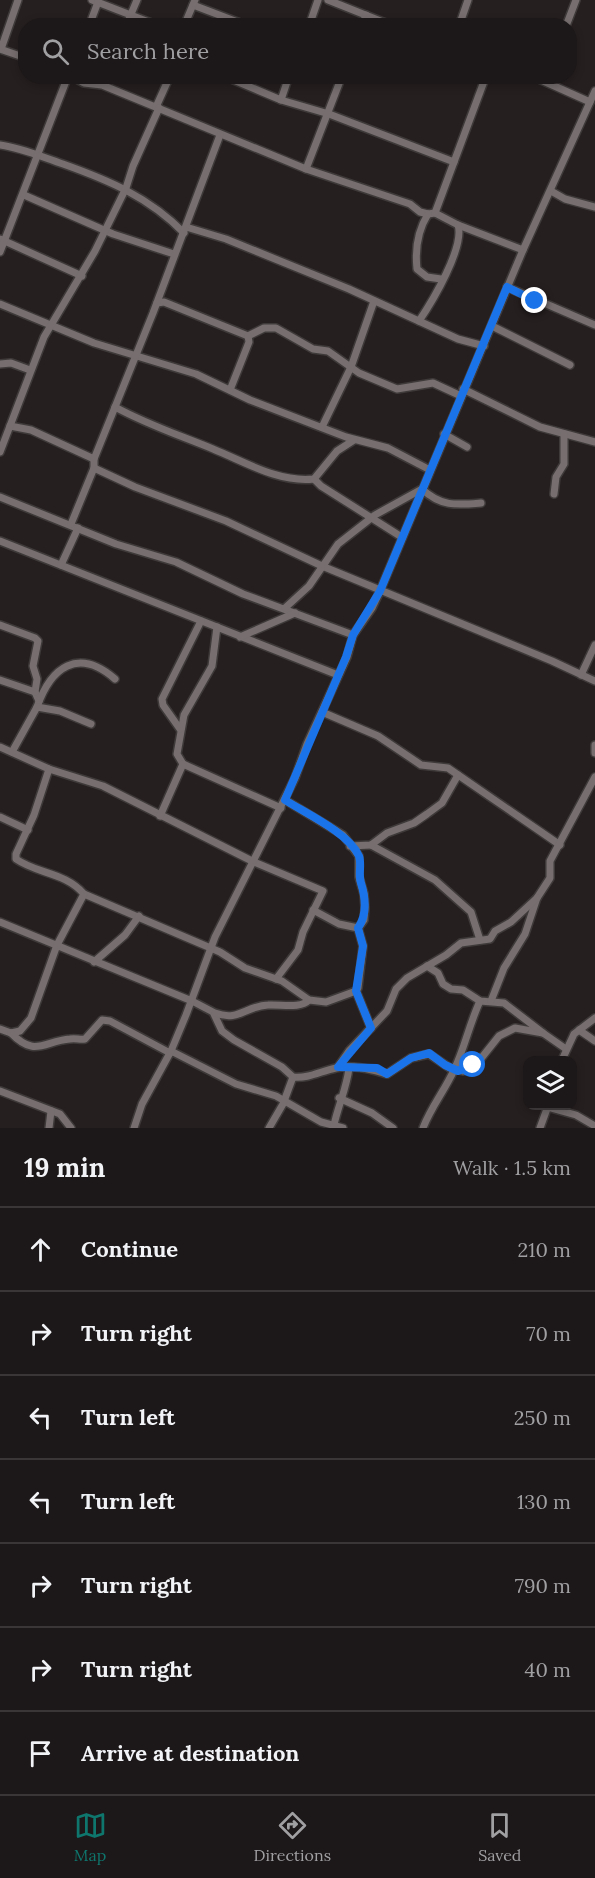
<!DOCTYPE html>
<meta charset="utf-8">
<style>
body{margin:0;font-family:Lora,serif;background:#252021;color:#f1f3f6}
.controls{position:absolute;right:18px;bottom:18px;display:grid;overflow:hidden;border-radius:12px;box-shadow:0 3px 9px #0003}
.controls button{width:54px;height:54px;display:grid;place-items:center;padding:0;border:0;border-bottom:2px solid #3a3637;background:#1c1718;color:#f1f3f6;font:30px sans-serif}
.stop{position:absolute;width:18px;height:18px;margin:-14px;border:4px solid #1a73e8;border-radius:50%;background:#fff}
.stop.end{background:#1a73e8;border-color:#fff;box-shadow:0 2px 6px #0008}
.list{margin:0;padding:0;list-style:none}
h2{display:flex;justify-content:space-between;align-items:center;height:78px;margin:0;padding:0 24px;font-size:26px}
h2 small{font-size:20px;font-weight:400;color:#a09fa2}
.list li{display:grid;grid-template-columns:39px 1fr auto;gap:18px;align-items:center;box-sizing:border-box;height:84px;padding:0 24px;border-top:2px solid #3a3637}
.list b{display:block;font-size:22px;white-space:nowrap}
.list em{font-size:20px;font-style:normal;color:#a09fa2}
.icon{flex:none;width:33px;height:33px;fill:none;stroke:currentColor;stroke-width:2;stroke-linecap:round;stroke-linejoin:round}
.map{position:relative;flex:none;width:595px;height:1128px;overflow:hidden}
.search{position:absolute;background:#1c1718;box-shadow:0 3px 9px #0003;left:18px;right:18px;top:18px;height:66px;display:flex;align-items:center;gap:15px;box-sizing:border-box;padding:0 21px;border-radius:24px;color:#a09fa2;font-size:22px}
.sheet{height:666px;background:#1c1718}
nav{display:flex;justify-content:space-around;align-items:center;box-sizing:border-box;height:84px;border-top:2px solid #3a3637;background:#1c1718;font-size:16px;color:#a09fa2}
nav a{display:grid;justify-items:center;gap:3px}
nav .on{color:#0f766e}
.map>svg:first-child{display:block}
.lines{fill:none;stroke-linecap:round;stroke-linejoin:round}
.minor-casing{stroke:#3f3a3a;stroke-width:10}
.minor{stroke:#766e6f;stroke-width:7}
.route{stroke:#1a73e8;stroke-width:8}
</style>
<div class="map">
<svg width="595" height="1128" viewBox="0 0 595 1128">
<rect width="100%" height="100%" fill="#261f20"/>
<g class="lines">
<g class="minor-casing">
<g id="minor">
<polyline points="92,0 159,26"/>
<polyline points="328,0 393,26"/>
<polyline points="193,5 248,26"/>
<polyline points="89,26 98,2"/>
<polyline points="126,26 137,0"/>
<polyline points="184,26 195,0"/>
<polyline points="309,26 318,0"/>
<polyline points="362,26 366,15"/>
<polyline points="459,26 468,0"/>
<polyline points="566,26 576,0"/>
<polyline points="0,49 26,58"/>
<polyline points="1,49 18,0"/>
<polyline points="71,76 84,83 102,85 306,169 410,204 420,212 428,214 435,213 458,225 523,250"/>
<polyline points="224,76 281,100 329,114 454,162"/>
<polyline points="532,76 590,102"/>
<polyline points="281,100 289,76"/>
<polyline points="156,107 170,76"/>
<path d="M0 145C22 148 42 157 63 164 108 180 149 197 184 233"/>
<polyline points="306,169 342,76"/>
<polyline points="551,191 565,199 595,207"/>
<polyline points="24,195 113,234 174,254"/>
<polyline points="435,213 486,76"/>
<path d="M428 214C418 230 415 250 417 269L427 277 441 279"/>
<polyline points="186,227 226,239 349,289 458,339 484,346"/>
<polyline points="0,239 82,276"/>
<polyline points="0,252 68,76"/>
<polyline points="507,287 595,325"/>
<polyline points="157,303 164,302 248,336 264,328 276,328 313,349 328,351 359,373 397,389 433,383 461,396"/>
<polyline points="0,304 94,343 196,374 250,400 346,437 388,448 430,470"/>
<path d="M419 321C432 302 465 247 458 225"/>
<polyline points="492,326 570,365"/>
<polyline points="0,364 11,363 30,370"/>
<polyline points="463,389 540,427 595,442"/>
<polyline points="230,390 249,342 248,336"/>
<path d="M115 407C148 425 179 435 213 449 245 462 279 483 314 479L337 451 354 440"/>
<polyline points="10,426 31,430 94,459"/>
<polyline points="322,427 351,367 374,301"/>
<polyline points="444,434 467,447"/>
<polyline points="0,452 44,337 95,251 126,188 133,166 159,108"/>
<polyline points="94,468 135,487 226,521 322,566 552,661 595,681"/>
<polyline points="314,479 321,486 400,536"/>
<polyline points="554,494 556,477 564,464 564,434"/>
<polyline points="0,497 116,544 176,562 243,594 353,635"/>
<polyline points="71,524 94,468 94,459 153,313 220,135"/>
<polyline points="0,541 338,675"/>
<polyline points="61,565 78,528"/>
<path d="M285 608 309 586 338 544 375 515 422 489C441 507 457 505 481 503"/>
<polyline points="0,625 35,638 38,641 33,666 37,679 35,692 39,701"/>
<polyline points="217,627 212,666 184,715 177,754 183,764 281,808"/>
<polyline points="240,637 295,613"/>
<polyline points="581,675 595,645"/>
<polyline points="0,680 35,692"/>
<path d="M37 707C51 667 78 647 115 679"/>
<polyline points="322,712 378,736 421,765 448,768 560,845"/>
<polyline points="180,729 163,705 162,699 201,621"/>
<polyline points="595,745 595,753"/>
<polyline points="0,747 49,769 103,786 254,862 323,891 303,932 298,950 276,979"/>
<polyline points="12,752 37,707 60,711 91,724"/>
<path d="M49 769 34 815 16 854V859C37 874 65 872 84 894L220 952 245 968 282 981 309 1000 326 1002 356 991"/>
<polyline points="285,800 343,835 359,856 359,877 364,894 365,908 364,920 358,928"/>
<polyline points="160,816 183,764"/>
<polyline points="0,817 28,830"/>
<polyline points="371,845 435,880 471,912 480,940"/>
<polyline points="350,846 371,845 387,833 414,823 427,814 442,803 458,775"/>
<polyline points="313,910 339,924 358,928"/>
<path d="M0 922 192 1001 213 1012 222 1031 234 1040 282 1067 293 1077C308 1079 321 1071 336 1068 353 1064 372 1070 387 1074L411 1058 429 1054 450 1068 463 1071 479 1061 499 1036 515 1028 543 1033 566 1049"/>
<polyline points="358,928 363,946 358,988 356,991 371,1028"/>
<polyline points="94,962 125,935 139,916"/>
<polyline points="427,966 438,973 443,984 451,989 463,990 480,1001 504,1003 543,1033"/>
<polyline points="491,1001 504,968 525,934 537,898 550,878 550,861 595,777"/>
<path d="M215 1013C239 1022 245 1006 268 1005 280 1004 301 1009 309 1000"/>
<polyline points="0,1029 11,1033 20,1031 31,1018 57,945 84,894"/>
<polyline points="579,1030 595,1041"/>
<path d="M11 1033C35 1058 44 1041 70 1039 76 1038 80 1040 85 1039L102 1020 110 1021 170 1053"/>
<polyline points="171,1051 236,1084 276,1096 321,1122 343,1128"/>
<polyline points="562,1060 574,1034 595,1018"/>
<polyline points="338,1067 349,1051 387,1011 396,989 407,978 446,955 461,943 490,939 495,931 511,922 537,898"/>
<polyline points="0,1091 60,1114 71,1128"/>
<polyline points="339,1098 372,1113 393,1128"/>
<polyline points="547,1107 576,1115 595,1126"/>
<path d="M334 1125C338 1106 347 1087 349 1068"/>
<polyline points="49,1128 51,1111"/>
<polyline points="134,1128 142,1104 171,1051 186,1015 215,937 295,778 307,744 347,657 353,635 372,608 380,591 523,250 595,91"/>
<polyline points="269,1128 283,1104 293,1077"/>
<path d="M423 1128C431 1107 445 1090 454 1070 465 1047 469 1025 480 1001"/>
<polyline points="540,1128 548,1106"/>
</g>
</g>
<use href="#minor" class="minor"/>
</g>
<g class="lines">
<path class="route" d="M473 1065 458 1071 445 1065 429 1053 411 1058 387 1074 377 1068 338 1067 371 1028 356 991 363 946 358 928C367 915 366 899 361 883 358 875 362 864 359 856 349 833 305 813 285 800L346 657 353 635 380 591 507 287 535 301"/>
</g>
</svg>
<div class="controls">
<button><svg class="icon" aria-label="layers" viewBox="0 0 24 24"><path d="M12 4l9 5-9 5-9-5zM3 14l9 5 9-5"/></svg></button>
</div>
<div class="stop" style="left:473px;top:1065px"></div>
<div class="stop end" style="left:535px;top:301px"></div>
<div class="search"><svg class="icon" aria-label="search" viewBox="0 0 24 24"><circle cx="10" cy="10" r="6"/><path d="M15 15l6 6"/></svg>Search here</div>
</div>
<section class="sheet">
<h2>19 min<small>Walk · 1.5 km</small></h2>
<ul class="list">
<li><svg class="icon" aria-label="ahead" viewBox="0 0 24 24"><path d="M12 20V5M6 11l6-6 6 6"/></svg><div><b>Continue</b></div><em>210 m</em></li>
<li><svg class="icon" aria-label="right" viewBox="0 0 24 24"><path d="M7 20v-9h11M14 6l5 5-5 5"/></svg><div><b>Turn right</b></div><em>70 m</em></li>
<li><svg class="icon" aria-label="left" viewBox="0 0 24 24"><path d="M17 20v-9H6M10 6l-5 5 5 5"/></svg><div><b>Turn left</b></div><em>250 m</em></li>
<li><svg class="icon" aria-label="left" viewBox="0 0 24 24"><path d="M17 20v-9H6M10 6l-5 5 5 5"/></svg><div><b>Turn left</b></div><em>130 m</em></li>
<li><svg class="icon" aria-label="right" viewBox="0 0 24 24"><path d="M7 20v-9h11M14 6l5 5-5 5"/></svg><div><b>Turn right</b></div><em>790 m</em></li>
<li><svg class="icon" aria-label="right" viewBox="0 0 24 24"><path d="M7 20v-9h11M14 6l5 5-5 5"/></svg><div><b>Turn right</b></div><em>40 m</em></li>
<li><svg class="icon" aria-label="arrive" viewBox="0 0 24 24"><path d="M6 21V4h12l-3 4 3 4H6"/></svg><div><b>Arrive at destination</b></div></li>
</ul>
</section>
<nav>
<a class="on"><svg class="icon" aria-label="map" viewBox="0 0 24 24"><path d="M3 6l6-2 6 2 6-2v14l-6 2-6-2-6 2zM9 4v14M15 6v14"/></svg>Map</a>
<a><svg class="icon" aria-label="directions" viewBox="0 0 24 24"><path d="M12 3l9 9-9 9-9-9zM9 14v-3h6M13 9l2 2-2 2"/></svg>Directions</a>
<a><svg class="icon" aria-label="saved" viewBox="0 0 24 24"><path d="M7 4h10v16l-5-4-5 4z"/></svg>Saved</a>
</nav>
